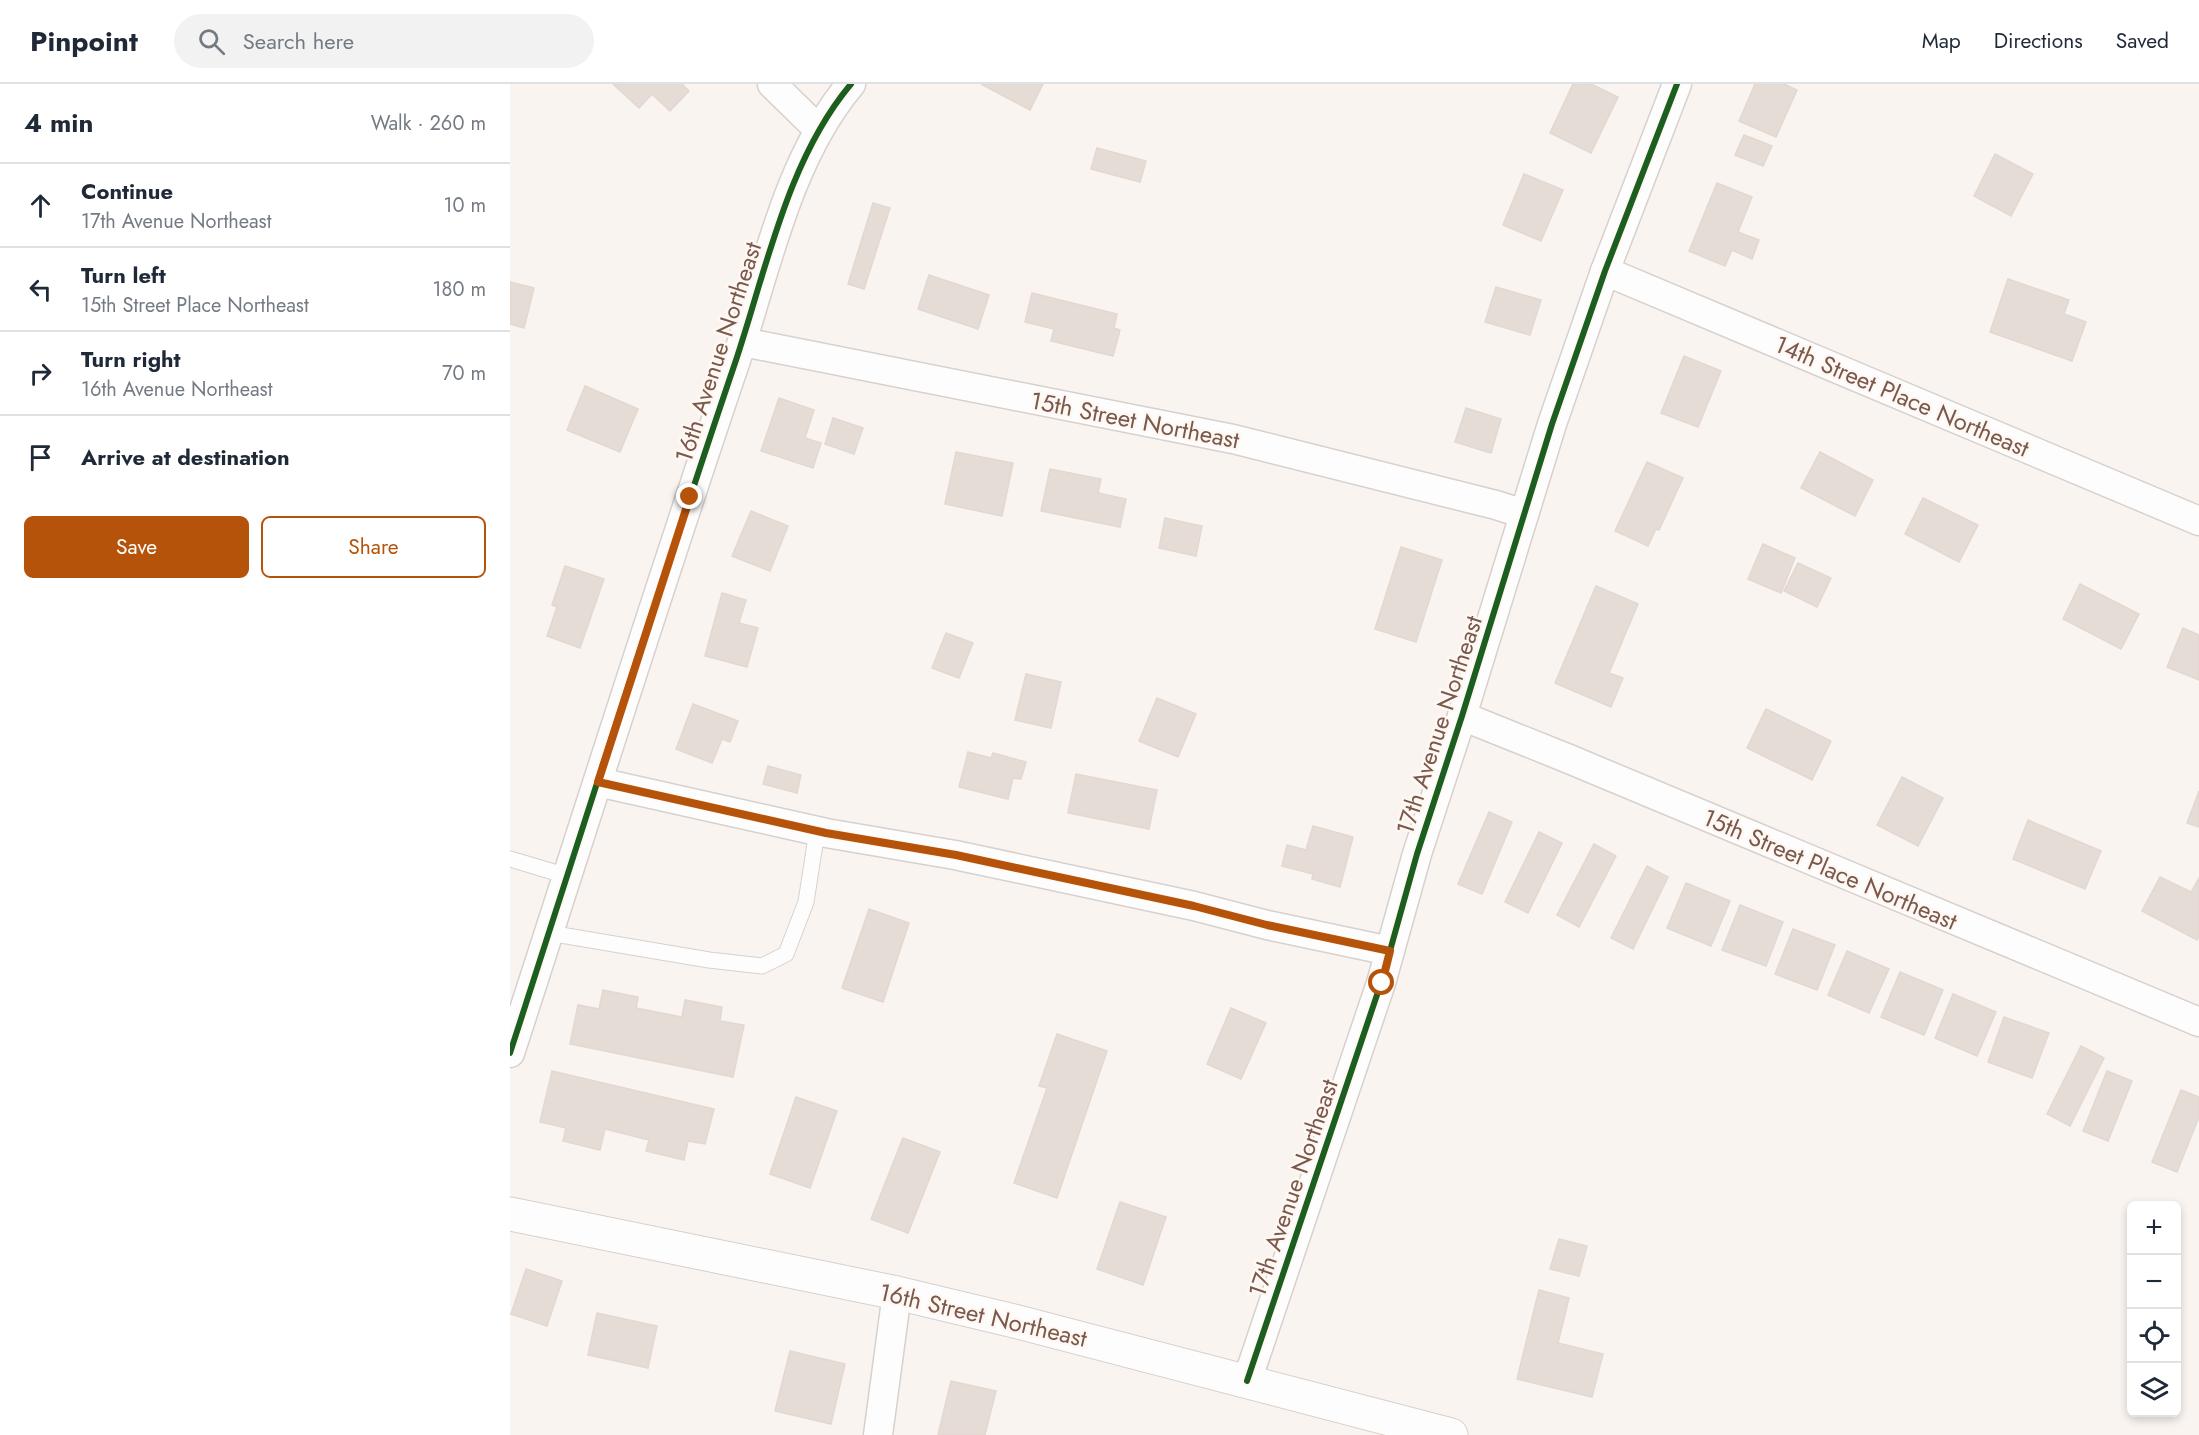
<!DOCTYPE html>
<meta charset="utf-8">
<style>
body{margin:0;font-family:Jost,sans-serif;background:#f2f2f3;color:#1f2937}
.controls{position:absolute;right:18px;bottom:18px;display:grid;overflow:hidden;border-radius:9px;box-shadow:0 3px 9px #0003}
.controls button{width:54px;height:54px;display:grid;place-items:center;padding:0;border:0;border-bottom:2px solid #e0e1e3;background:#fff;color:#1f2937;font:30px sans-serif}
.stop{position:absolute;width:18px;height:18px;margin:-14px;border:4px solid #b45309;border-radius:50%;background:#fff}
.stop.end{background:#b45309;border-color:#fff;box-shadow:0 2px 6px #0008}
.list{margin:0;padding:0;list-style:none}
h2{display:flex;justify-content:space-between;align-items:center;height:78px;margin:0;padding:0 24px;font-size:26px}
h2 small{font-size:20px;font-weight:400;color:#747a83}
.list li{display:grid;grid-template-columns:39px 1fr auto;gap:18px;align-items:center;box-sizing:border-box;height:84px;padding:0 24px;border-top:2px solid #e0e1e3}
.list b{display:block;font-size:22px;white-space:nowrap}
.list p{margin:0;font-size:20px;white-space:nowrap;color:#747a83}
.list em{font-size:20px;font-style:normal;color:#747a83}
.actions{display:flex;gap:12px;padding:18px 24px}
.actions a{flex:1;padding:14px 0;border:2px solid #b45309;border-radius:9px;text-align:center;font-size:21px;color:#b45309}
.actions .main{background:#b45309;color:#fff}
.icon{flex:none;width:33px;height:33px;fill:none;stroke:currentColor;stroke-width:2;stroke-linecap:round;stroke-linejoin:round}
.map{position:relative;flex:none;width:1689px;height:1351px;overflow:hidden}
header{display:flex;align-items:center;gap:36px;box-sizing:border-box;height:84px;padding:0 30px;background:#fff;border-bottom:2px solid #e0e1e3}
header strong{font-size:28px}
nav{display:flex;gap:33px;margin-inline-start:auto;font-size:21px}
.search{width:420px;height:54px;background:#f2f2f3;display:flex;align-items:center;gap:15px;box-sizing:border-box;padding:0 21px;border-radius:33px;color:#747a83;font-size:22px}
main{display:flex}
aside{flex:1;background:#fff}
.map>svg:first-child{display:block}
.building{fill:#e6dcd6;stroke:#e2d7d1;stroke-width:1.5}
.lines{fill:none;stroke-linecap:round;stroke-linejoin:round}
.lane-casing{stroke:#d8d0cc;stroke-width:17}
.street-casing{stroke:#d8d0cc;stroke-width:31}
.secondary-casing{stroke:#d9cfcb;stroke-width:35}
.lane{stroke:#fefdfd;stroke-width:15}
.street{stroke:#fefdfd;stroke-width:28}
.secondary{stroke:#fefdfd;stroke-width:33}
.cycleway-casing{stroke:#fff8f2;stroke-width:10}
.cycleway{stroke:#1b5e20;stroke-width:6}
.route{stroke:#b45309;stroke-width:8}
.labels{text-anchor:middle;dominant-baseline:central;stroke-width:5;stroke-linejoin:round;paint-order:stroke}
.street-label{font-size:24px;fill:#79584d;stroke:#fff8f2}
</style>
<header>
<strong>Pinpoint</strong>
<div class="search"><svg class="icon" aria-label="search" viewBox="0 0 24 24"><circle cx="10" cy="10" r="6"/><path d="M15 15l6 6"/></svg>Search here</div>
<nav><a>Map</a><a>Directions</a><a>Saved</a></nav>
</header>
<main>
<aside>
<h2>4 min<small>Walk · 260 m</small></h2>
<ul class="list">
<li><svg class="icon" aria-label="ahead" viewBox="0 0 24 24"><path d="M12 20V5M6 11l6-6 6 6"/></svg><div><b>Continue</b><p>17th Avenue Northeast</p></div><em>10 m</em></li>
<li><svg class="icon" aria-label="left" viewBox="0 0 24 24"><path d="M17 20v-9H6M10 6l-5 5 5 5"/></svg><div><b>Turn left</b><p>15th Street Place Northeast</p></div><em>180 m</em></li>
<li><svg class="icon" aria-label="right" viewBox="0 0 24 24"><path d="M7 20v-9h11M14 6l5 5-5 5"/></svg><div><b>Turn right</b><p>16th Avenue Northeast</p></div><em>70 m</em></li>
<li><svg class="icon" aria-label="arrive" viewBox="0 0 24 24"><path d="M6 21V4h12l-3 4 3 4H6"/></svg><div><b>Arrive at destination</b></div></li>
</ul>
<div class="actions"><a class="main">Save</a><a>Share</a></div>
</aside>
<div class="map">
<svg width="1689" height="1351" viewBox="0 0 1689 1351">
<rect width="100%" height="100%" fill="#f9f4ef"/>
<g class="building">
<polygon points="103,0 172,0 179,7 160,27 142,10 129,24"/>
<polygon points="471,0 533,0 520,26"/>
<polygon points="1063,0 1081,0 1108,13 1081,69 1040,49"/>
<polygon points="1245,0 1274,0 1287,6 1266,53 1229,37"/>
<polygon points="1234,51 1262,62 1253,82 1225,71"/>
<polygon points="587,64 636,77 630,98 581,85"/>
<polygon points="1485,70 1523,90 1501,132 1464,112"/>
<polygon points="1014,90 1053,106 1031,157 993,141"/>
<polygon points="1207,99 1242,113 1228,148 1249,156 1242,175 1222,166 1215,182 1179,167"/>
<polygon points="363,119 380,124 354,205 338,200"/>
<polygon points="419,191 479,211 468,245 408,225"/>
<polygon points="1498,195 1559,216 1554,230 1576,238 1562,277 1480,248"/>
<polygon points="0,198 24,204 14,244 0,240"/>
<polygon points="986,203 1031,216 1020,251 975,238"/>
<polygon points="522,209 607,230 604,244 610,246 603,272 541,257 544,245 515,238"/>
<polygon points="1174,272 1211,287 1188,343 1151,329"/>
<polygon points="75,302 128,325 110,368 57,346"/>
<polygon points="269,314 304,326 295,354 311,359 303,384 251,367"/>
<polygon points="956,324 991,335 981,369 945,358"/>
<polygon points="323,334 353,344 344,370 315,360"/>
<polygon points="446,368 503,379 492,432 435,420"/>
<polygon points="1310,368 1363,396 1345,432 1291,404"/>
<polygon points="1137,378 1173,394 1149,446 1146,445 1138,462 1105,447"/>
<polygon points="540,385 591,395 588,409 616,415 610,443 531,427"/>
<polygon points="1413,414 1468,441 1449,478 1395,450"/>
<polygon points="241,427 278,442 260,487 222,472"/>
<polygon points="655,434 692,442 686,472 649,464"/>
<polygon points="1253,460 1285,474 1271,509 1238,495"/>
<polygon points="891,463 932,476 906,558 865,545"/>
<polygon points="1288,479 1321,494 1307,523 1274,507"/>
<polygon points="55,482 94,495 70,564 37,552 47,523 42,521"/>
<polygon points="1570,500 1629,530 1611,565 1553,535"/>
<polygon points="1086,502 1128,520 1099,589 1113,594 1101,623 1045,599"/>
<polygon points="212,509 236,516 229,539 248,544 237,583 195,572"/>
<polygon points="1673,544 1689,551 1689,596 1657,583"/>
<polygon points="436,549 463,559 449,594 422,584"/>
<polygon points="516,590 551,598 541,644 505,636"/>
<polygon points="647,614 686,630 668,673 629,657"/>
<polygon points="183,620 228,637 220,658 212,655 202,679 166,665"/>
<polygon points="1256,625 1321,657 1302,696 1237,664"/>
<polygon points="458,668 481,674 483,669 516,678 511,695 503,694 498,715 449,703"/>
<polygon points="258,682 291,691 287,709 253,700"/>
<polygon points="566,690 647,706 639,745 558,729"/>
<polygon points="1392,693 1433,714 1408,762 1367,741"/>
<polygon points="1689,707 1689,743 1677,739"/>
<polygon points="979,728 1002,738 972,810 948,800"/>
<polygon points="1518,736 1591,767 1575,805 1503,775"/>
<polygon points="803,742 843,753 830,803 802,795 803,790 772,782 777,761 796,766"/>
<polygon points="1029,748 1052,759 1018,829 995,818"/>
<polygon points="1084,760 1106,772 1069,843 1047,831"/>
<polygon points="1137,782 1158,793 1123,865 1101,854"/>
<polygon points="1650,793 1681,808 1689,794 1689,852 1687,856 1632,827"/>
<polygon points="1176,799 1220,817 1201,862 1157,844"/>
<polygon points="1230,821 1273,838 1256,882 1212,866"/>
<polygon points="359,825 399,839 373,918 332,904"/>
<polygon points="1283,845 1325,861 1307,906 1265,890"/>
<polygon points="1337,867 1379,885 1359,929 1318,911"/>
<polygon points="1390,888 1433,906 1414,951 1371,933"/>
<polygon points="93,906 128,913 126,924 172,933 175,916 212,923 210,937 234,941 223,993 60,960 68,921 89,925"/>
<polygon points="1443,910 1486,928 1467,972 1425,954"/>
<polygon points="721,924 756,939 731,995 697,980"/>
<polygon points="1494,933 1539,949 1522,994 1478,978"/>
<polygon points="547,950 597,967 547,1114 504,1099 537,1004 529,1002"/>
<polygon points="1571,962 1594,974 1560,1042 1537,1030"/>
<polygon points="42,987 204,1025 195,1060 178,1057 174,1076 136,1067 139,1056 95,1045 90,1066 53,1057 56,1044 30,1038"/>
<polygon points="1597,987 1622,997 1598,1057 1573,1047"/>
<polygon points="1671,1006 1689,1013 1689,1033 1667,1088 1642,1078"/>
<polygon points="286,1013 327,1027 300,1104 260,1090"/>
<polygon points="393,1054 430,1068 398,1149 361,1135"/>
<polygon points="610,1118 656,1133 633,1201 587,1185"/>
<polygon points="1049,1155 1077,1162 1069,1192 1040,1185"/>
<polygon points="16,1185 52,1197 37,1242 1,1230"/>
<polygon points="1029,1206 1059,1214 1048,1259 1093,1270 1082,1313 1007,1295"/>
<polygon points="87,1229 147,1242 138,1284 78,1271"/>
<polygon points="280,1267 335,1280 321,1340 265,1327"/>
<polygon points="441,1297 486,1307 475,1351 428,1351"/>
</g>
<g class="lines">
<g class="lane-casing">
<g id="lane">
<polyline points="0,775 57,792"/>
<polyline points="39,849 199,876 252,882 276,870 296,818 307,747"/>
</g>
</g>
<g class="street-casing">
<g id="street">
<polyline points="262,0 309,46"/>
<polyline points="1095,187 1689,437"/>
<polyline points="233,258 723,355 986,421 1014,430"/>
<polyline points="952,632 1059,675 1689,938"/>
<polyline points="88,698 316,749 445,771 684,822 757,841 880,867"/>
<path d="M0 969C74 741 146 512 223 285 255 192 276 77 341 0"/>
<polyline points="737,1297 871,899 907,770 952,632 1042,340 1095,187 1167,0"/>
<polyline points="368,1351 387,1209"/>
</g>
</g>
<g class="secondary-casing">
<polyline id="secondary" points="0,1130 387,1209 508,1238 941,1351"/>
</g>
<use href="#lane" class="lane"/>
<use href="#street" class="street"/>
<use href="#secondary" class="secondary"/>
<g class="cycleway-casing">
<g id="cycleway">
<polyline points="88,698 316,749 445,771 684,822 757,841 880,867"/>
<path d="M0 969C74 741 146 512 223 285 255 192 276 77 341 0"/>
<polyline points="737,1297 871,899 907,770 952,632 1042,340 1095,187 1167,0"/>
</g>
</g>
<use href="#cycleway" class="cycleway"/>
</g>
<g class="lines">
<polyline class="route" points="180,413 88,698 316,749 446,771 684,822 757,841 880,867 872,899"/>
</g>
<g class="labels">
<g class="street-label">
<text transform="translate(208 268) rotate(-72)">16th Avenue Northeast</text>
<text transform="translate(1392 312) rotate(23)">14th Street Place Northeast</text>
<text transform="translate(625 336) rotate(11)">15th Street Northeast</text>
<text transform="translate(929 641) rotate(-72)">17th Avenue Northeast</text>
<text transform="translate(1320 785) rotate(23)">15th Street Place Northeast</text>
<text transform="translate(783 1104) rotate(-71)">17th Avenue Northeast</text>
<text transform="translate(473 1231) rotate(13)">16th Street Northeast</text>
</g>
</g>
</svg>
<div class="controls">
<button>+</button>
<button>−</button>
<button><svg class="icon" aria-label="locate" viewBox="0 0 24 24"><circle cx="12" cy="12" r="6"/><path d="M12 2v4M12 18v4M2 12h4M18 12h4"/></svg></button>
<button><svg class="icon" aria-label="layers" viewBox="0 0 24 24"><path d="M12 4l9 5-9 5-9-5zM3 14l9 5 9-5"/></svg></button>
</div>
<div class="stop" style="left:872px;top:899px"></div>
<div class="stop end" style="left:180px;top:413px"></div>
</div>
</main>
